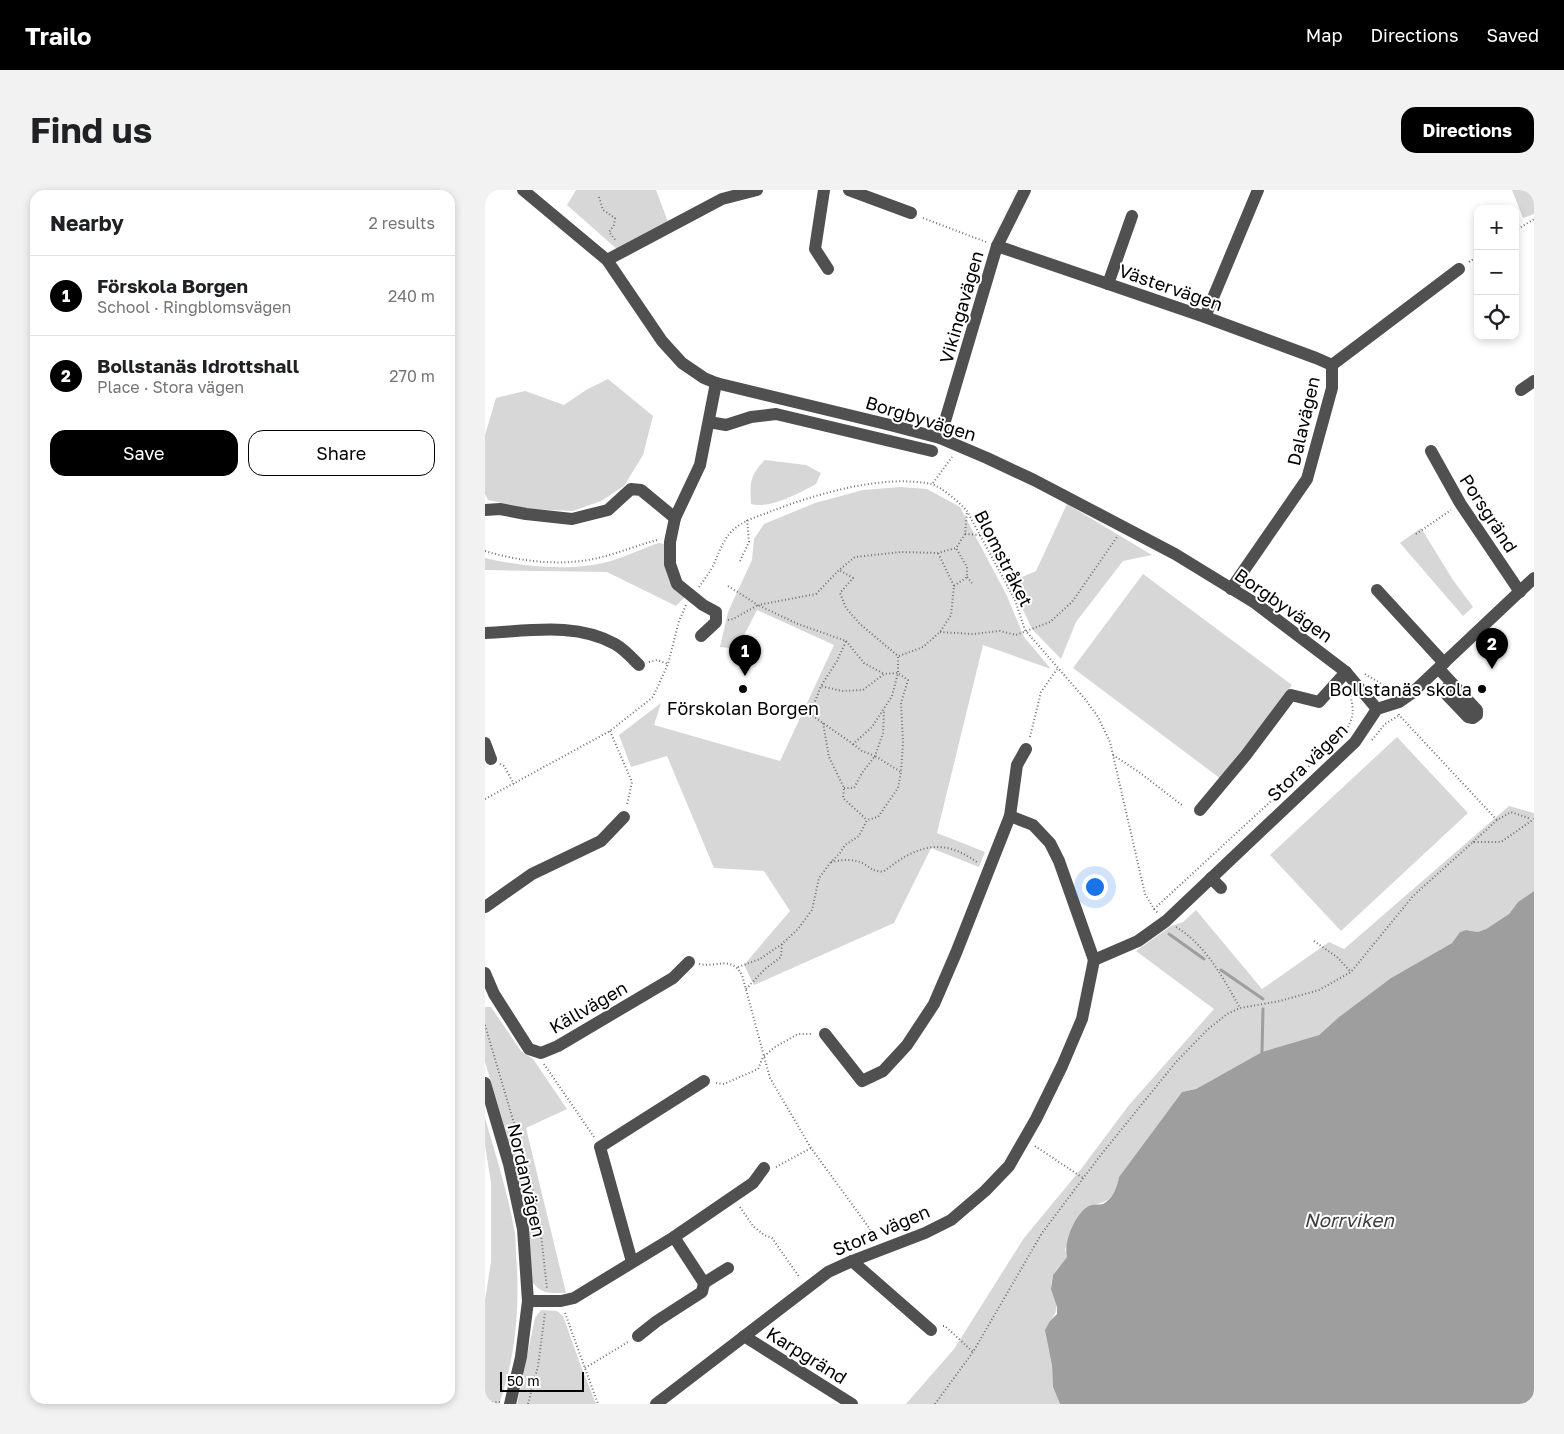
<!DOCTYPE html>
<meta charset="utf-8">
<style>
body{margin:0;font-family:"Golos Text",sans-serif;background:#f2f2f2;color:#202124}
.controls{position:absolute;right:15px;top:15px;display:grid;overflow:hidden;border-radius:10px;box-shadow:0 2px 8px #0003}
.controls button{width:45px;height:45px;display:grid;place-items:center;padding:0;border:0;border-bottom:1px solid #e0e0e0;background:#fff;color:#202124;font:25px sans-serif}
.scale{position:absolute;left:15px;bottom:12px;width:84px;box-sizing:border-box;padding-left:5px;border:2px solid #000;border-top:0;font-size:14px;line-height:18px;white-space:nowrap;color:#000;-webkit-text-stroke:4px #fff;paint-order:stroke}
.you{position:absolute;left:609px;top:696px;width:18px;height:18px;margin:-12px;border:4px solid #fff;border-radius:50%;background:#1a73e8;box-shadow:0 0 0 8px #1a73e833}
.badge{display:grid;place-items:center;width:32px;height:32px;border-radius:50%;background:#000;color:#fff;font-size:16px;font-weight:700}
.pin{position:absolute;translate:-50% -41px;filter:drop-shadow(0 1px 2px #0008)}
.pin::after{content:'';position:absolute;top:26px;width:18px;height:15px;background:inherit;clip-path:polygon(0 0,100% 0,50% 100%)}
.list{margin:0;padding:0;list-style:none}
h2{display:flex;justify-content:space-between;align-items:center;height:65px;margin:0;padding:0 20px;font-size:21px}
h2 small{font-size:16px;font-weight:400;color:#757577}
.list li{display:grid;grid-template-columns:32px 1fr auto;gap:15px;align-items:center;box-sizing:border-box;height:80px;padding:0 20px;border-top:1px solid #e0e0e0}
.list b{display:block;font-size:19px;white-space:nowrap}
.list p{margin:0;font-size:16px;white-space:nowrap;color:#757577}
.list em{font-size:16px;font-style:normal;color:#757577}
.actions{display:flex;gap:10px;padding:15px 20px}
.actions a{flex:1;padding:11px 0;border:1px solid #000;border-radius:15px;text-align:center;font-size:18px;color:#000}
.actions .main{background:#000;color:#fff}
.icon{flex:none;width:28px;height:28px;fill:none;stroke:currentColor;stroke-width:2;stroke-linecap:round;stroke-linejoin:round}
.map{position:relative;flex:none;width:1049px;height:1214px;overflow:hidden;border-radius:15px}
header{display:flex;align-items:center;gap:30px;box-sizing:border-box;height:70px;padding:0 25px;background:#000;color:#fff}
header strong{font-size:24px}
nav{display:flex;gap:28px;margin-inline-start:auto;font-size:18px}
.intro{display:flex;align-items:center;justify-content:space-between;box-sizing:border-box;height:120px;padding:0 30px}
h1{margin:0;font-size:35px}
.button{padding:12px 22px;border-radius:15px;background:#000;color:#fff;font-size:18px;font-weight:700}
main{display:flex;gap:30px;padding:0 30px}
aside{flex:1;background:#fff;border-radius:15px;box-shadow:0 2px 8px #0003}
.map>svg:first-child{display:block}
.green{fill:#d7d7d7}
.water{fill:#9e9e9e}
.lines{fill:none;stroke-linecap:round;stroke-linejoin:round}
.stream{stroke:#9e9e9e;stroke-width:3}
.path{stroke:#727272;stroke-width:2;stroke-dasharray:1 2.5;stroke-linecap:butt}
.minor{stroke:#505050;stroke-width:12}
.poi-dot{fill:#000;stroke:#fff;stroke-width:2}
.labels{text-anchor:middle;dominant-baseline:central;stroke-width:4;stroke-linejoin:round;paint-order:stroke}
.street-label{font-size:18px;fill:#000;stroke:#fff}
.poi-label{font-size:18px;fill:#000;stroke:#fff;text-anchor:end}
.water-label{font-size:19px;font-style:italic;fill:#3f3f3f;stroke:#fff}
</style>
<header>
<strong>Trailo</strong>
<nav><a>Map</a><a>Directions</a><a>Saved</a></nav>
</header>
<div class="intro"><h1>Find us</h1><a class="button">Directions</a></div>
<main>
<aside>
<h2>Nearby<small>2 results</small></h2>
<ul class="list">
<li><span class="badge">1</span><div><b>Förskola Borgen</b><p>School · Ringblomsvägen</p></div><em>240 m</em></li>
<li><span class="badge">2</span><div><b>Bollstanäs Idrottshall</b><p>Place · Stora vägen</p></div><em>270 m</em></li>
</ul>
<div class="actions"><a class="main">Save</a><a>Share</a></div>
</aside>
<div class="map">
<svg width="1049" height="1214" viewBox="0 0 1049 1214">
<rect width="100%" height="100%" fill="#fff"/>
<g class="green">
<polygon points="91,0 171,0 183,32 133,60 82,15"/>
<polygon points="1027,0 1049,0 1049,24 1038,28"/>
<polygon points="123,189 168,226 158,265 139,296 116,311 88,321 44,319 3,310 0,304 0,245 11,208 40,201 79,215 101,200"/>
<path d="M280 270 321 275 336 283 331 294C314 303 286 319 266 314 265 293 264 286 280 270Z"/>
<polygon points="415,297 442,299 475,317 522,406 539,447 566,479 498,455 452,643 500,662 494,677 446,658 409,733 269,795 259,775 305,721 279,681 229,678 182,566 146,577 134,545 176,513 169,535 295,571 349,455 272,420 252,459 235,457 243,422 267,370 269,349 279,334 330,313 378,300"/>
<polygon points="582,314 667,365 638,371 591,432 576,469 547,439 525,392 551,381"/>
<polygon points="936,338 968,390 988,417 978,426 915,353"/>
<path d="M173 353 181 354 201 406 191 416 122 382 0 380V368C39 377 87 382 126 371 141 366 157 359 173 353Z"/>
<polygon points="658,384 807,495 736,589 588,478"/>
<polygon points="912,547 983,623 856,741 785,665"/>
<path d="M1024 616 1049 623V701L1033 712 1024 724 1001 739 993 742 982 740 975 742 967 753 906 788 854 827 834 845 777 862 711 899 697 902 634 987C630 1006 625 1013 605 1015L580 1059 582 1067C578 1073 570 1080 568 1086 561 1106 581 1113 565 1131L568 1197 575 1214H421L469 1159 539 1048 596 979 644 915 729 819 651 761 686 736 698 732 711 720 777 799 844 752 859 759Z"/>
<path d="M0 817H6L36 861 48 869 82 919 41 938 81 1103C65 1103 58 1105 47 1092L22 945 0 872Z"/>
<path d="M0 928C11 966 23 1004 30 1043 31 1055 31 1067 32 1078 34 1124 30 1170 14 1214H0V1110L6 1072V993L0 955Z"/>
<polygon points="56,1120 72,1121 78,1126 94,1171 111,1214 32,1214 50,1128"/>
</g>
<path class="water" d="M1049 701V1214H575L568 1197 567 1175 560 1140 565 1131 572 1124V1117L566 1099 568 1085 582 1067C578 1052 591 1021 606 1015 610 1014 614 1015 618 1014 628 1009 632 997 634 987L697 902 711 899 777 862 834 845 854 827 906 788 967 753 975 742 981 740 993 742 1001 739 1024 724 1033 712Z"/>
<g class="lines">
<g class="stream">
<polyline points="684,744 719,769"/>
<polyline points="736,780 778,809"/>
<polyline points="777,862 778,819"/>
</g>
<g class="path">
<polyline points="114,7 118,20 130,28 129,35 124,42 131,51"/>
<polyline points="438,28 501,52"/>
<polyline points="1030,41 1049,29"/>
<polyline points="984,72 993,66"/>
<polyline points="448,293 467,267"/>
<polyline points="480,344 495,345"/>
<polyline points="931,344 966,320"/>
<path d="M0 361C37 372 79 377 117 367 136 362 154 355 172 350"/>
<polyline points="255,371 264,352 262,330"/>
<polyline points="482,387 487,393"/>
<polyline points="243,396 273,415 331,404 354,380 370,367 416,362 453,363 471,358 480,344 482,321"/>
<polyline points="469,396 482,387 482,377 471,358"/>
<path d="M214 397C218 391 223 385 227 378 234 364 237 350 249 339 260 330 274 326 287 321 330 304 399 284 446 294 457 297 475 313 482 321L530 410 540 440 600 509 613 527 625 552 660 704 669 719 673 723"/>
<polyline points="243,430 248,429 273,415 313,434 361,451 352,471 336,496 325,524 368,554 387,537 407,506 413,483 399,484 378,500 357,501 336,496"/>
<polyline points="455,442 488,444 515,441 531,445 565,432 587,412 632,347"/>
<polyline points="361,451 379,473 399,484"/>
<polyline points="414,466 438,457 455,442 466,425 469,396 453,363"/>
<polyline points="164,472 172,470 183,474"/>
<polyline points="880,484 905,499 913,497"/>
<polyline points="319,521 325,524"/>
<polyline points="914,524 914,525 1012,630"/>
<polyline points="338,533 344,567 359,598 358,608 382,630"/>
<polyline points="125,541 147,592 142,615"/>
<polyline points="545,547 556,502 572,479"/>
<polyline points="887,550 900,534 913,526"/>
<polyline points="368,554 377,561 390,566 398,543 399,520"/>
<polyline points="628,565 654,582 698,616"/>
<polyline points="15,574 19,576 29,594"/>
<polyline points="359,598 369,598 377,583 390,566 416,582"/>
<polyline points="0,609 125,541 168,507 183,474 194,431 201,415"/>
<polyline points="988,652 1012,630 1026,622 1046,629"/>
<path d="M346 672C356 670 369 668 379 674 389 680 386 680 398 682 431 656 457 646 493 673"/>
<path d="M669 719 860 543C868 528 870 522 865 505"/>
<path d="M691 737C721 755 738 788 755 818"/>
<polyline points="829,751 852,767 866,782"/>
<path d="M214 774C232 778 246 765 257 785L285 888 326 958 385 1039 387 1052"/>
<polyline points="253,777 275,769 297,754"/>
<polyline points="261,799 280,779 296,767 297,754 313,739 327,720 334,688 346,672 355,663 360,655 374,646 382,630 393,627 413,598 416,582 418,553 416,513 423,490 413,483 413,466 375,434 361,418 355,403 368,388 354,380"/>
<polyline points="0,835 46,991 55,1035 62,1099"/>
<polyline points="59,874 109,947"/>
<polyline points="231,893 239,894 273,879 278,867 290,857 313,844 328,844"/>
<polyline points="550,956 598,988"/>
<polyline points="291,977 326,958"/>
<polyline points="255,1017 268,1036 279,1045 287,1048 315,1088"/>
<polyline points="80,1123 113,1214"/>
<polyline points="458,1136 460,1136 488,1162"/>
<polyline points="100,1178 143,1152"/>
<polyline points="0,1213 15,1212"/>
<polyline points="43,1214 53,1176 60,1123"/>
<polyline points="450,1214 488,1162 557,1043 615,966 691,872 722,840 742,824 755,818 795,811 834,800 866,782 928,706 988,652 1016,652 1049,629"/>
</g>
<g class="minor">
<polyline points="38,0 122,70 177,151 197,173 219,188 231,193 401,234 455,248 502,268 549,290 690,364 770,413 861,482 892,519"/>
<polyline points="339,0 330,59 343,79"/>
<polyline points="364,0 426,23"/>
<polyline points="512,56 720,127 831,168 847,175"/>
<polyline points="122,70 237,9 272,0"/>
<polyline points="623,94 647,26"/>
<polyline points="720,127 773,0"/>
<polyline points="1036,200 1049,191"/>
<polyline points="224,232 241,235 266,227 291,224 447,261"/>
<polyline points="455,248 512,56 540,0"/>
<polyline points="946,261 975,313 1035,402"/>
<polyline points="0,320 15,319 41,324 87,329 123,320 146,299 156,300 190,328"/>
<polyline points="746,399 822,289 847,198 847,175 974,79"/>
<polyline points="892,400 959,473"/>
<path d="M0 443C44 441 91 432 130 454 139 459 147 468 154 475"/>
<polyline points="216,446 231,432 231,422 218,415 192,394 185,374 185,352 190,328 215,275 231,193"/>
<polyline points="954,479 992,520 992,525 988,528 983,527 962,505 961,499 967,493"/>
<polyline points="0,553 6,569"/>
<polyline points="541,559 532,575 525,626 548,635 565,653 574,671 609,770"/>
<polyline points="715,620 761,565 806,505 834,512 861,482"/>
<polyline points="726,688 736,698"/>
<polyline points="0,717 47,684 116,651 139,627"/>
<polyline points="0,783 9,804 44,859 56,863 73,856 188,788 204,772"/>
<polyline points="340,844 377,891 398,881 422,855 449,814 471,763 525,626"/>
<polyline points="0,893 24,974 38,1039 43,1111 36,1167 25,1214"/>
<polyline points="367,1071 446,1140"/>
<polyline points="147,1072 115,957 219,891"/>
<polyline points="219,1093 243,1078"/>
<polyline points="43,1111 76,1111 89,1108 189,1047 268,993 279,978"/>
<polyline points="153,1146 172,1131 217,1102 219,1093 189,1047"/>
<polyline points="259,1146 367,1214"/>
<polyline points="171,1214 343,1082 367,1071 440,1043 466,1030 500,1001 524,976 551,929 577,876 597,829 609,770 653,751 681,731 870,552 892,519 914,512 927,503 1049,388"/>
</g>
</g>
<g class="poi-dot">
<circle cx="258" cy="499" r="5"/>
<circle cx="997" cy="499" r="5"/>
</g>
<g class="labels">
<g class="street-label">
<text transform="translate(686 97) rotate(19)">Västervägen</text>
<text transform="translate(476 117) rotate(-74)">Vikingavägen</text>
<text transform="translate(436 228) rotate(17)">Borgbyvägen</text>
<text transform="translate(818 231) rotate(-77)">Dalavägen</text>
<text transform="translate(1004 323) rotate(57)">Porsgränd</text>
<text transform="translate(519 368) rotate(63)">Blomstråket</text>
<text transform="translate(799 415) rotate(35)">Borgbyvägen</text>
<text transform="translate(822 572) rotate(-44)">Stora vägen</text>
<text transform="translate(103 817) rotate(-30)">Källvägen</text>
<text transform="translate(42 990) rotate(77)">Nordanvägen</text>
<text transform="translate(396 1040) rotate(-23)">Stora vägen</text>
<text transform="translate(322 1165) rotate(32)">Karpgränd</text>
</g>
<g class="poi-label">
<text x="987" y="499">Bollstanäs skola</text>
<text x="258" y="518" text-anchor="middle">Förskolan Borgen</text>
</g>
<g class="water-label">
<text x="864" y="1029">Norrviken</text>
</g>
</g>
</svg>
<div class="controls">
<button>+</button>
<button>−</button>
<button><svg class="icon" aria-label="locate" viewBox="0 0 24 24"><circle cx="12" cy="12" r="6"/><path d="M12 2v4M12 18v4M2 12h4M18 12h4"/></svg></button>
</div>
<div class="scale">50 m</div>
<div class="you"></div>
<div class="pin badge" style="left:260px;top:486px">1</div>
<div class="pin badge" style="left:1007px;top:479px">2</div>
</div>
</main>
